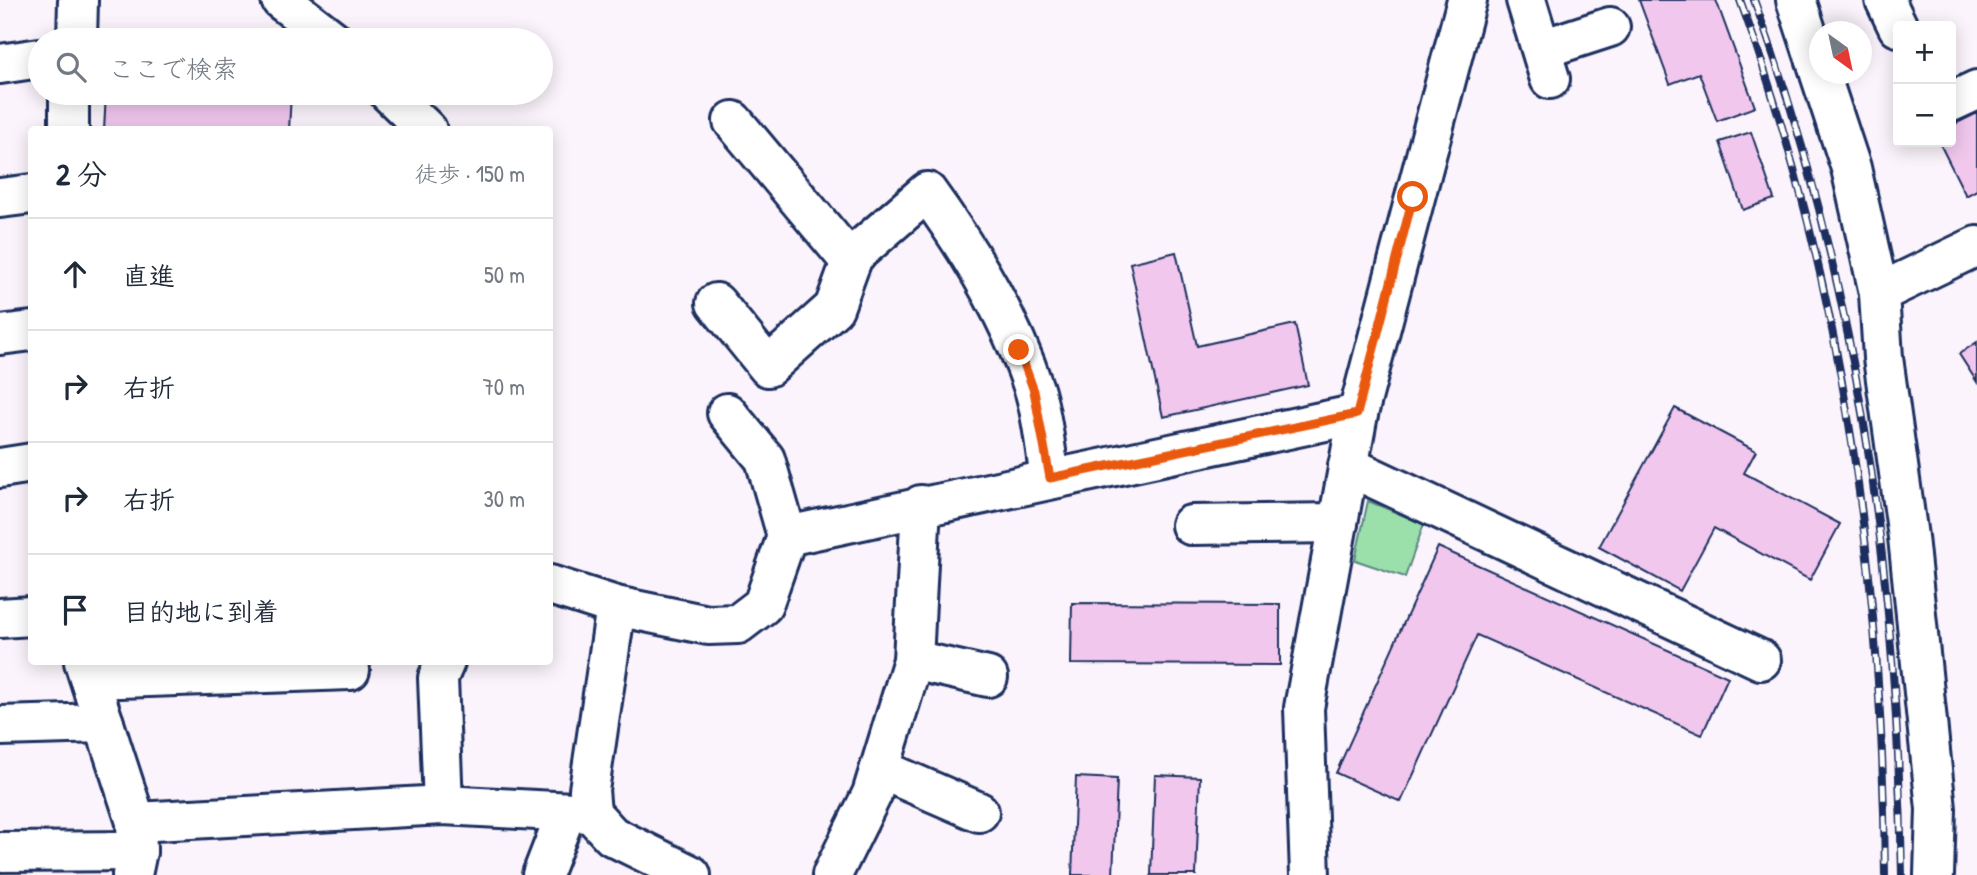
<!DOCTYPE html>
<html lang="ja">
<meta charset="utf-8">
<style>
body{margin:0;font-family:"Patrick Hand","Klee One",sans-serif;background:#f2f2f3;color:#1f2937}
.controls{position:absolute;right:21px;top:21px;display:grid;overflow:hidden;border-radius:7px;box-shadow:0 4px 18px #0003}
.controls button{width:63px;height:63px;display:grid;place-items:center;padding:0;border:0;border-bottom:2px solid #e0e1e3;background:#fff;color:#1f2937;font:35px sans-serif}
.compass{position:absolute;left:1809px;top:21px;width:63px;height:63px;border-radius:50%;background:#fff;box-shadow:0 4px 18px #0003;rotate:147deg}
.stop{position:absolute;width:21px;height:21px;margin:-16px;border:5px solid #ea580c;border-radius:50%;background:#fff}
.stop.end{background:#ea580c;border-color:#fff;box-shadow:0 2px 7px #0008}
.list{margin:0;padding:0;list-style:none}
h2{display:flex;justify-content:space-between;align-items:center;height:91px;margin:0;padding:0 28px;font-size:30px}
h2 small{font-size:23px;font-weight:400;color:#747a83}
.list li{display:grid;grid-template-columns:46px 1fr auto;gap:21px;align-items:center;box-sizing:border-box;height:112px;padding:0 28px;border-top:2px solid #e0e1e3}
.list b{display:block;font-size:26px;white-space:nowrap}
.list em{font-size:23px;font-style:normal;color:#747a83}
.icon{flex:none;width:38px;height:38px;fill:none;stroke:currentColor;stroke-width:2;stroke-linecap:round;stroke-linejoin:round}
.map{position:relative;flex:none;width:1977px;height:875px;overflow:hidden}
.search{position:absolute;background:#fff;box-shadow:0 4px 18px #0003;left:28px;top:28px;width:525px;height:77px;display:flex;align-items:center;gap:18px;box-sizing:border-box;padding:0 24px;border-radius:38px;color:#747a83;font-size:26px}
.panel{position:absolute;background:#fff;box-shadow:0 4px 18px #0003;left:28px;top:126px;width:525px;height:539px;border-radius:7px}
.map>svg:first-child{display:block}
.green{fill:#9bdfab;stroke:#5b8784;stroke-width:2}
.building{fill:#f1c7ee;stroke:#1b2f5e;stroke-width:2}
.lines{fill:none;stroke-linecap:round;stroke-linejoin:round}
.minor-casing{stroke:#1b2f5e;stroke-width:44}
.minor{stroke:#fff;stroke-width:38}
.rail-casing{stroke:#1b2f5e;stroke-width:8}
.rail{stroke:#fff;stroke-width:5;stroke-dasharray:16;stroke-linecap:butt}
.route{stroke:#ea580c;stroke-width:9}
</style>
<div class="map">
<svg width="1977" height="875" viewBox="0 0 1977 875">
<rect width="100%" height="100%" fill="#fcf4fc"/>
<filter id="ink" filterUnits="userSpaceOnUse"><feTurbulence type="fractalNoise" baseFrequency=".0143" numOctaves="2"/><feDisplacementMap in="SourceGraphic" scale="14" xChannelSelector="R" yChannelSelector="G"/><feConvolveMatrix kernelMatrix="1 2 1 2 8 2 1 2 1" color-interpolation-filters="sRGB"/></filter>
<g filter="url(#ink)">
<polygon class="green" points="1368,501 1424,524 1405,577 1355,560"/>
<g class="building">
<polygon points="1639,0 1716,0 1755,107 1717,121 1699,73 1670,84"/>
<polygon points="106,93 291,93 289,130 104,130"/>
<polygon points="1977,113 1977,190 1966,196 1939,142 1951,142 1951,126"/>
<polygon points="1751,132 1774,199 1743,210 1720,142"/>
<polygon points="1176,252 1197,346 1295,324 1308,385 1163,417 1130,263"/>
<polygon points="1977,342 1977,382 1959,354"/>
<polygon points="1675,408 1756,451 1744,473 1840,524 1810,580 1714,528 1680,591 1599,547"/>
<polygon points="1438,547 1728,677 1702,735 1477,635 1401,802 1336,773"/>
<polygon points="1072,603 1280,604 1280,665 1071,664"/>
<polygon points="1155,775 1200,777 1196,875 1151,875"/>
<polygon points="1076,777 1117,779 1113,875 1072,875"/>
</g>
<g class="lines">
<g class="minor-casing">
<g id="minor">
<polyline points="281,0 333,40"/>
<polyline points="1526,0 1550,79"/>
<polyline points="1796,0 1820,73"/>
<polyline points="1885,0 1898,27"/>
<polyline points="77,40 78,0"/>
<polyline points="1542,49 1610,27"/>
<polyline points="0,64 40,58"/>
<polyline points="1820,74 1851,168 1879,293 1883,358 1908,537 1936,809 1934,875"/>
<polyline points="69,93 69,130"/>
<polyline points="389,93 427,130"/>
<polyline points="1951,102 1977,90"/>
<polyline points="733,121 851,262"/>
<polyline points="0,198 32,194"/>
<polyline points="1879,293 1977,246"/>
<path d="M716 303 768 367 834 308 853 256 927 192C970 251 1011 319 1034 389 1043 417 1045 449 1050 478"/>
<polyline points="0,335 32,331"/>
<polyline points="727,413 765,459 787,536"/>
<polyline points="1348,466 1761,660"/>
<polyline points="0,468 32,463"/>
<polyline points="1191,525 1338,523"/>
<polyline points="550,585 616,606 708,625 738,624 763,605 787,536 1358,414"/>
<polyline points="616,606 589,790 591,813 612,836 691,875"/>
<polyline points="0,618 32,616"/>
<polyline points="913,660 988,677"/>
<polyline points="84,662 136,822 137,851 132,875"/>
<polyline points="91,679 350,670"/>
<polyline points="0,726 104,723"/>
<polyline points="880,769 979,812"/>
<polyline points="443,805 438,678 445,662"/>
<polyline points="136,822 443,805 591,813"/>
<polyline points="0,852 137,851"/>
<polyline points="542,875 566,813"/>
<polyline points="832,875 872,794 913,660 921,505"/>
<polyline points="1310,875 1304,708 1358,414 1467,0"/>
</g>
</g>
<use href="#minor" class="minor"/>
<g class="rail-casing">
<g id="rail">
<path d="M1740 0C1842 278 1883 580 1885 875"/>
<path d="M1754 0C1858 282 1897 576 1902 875"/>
</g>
</g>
<use href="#rail" class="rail"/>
</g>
</g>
<g class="lines" filter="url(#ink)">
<polyline class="route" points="1019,350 1034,391 1050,478 1357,414 1413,197"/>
</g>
</svg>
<div class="controls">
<button>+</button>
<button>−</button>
</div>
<svg class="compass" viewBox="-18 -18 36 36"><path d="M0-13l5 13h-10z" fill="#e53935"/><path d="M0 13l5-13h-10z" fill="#747a83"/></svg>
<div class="stop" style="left:1413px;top:197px"></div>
<div class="stop end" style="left:1019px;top:350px"></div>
<div class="search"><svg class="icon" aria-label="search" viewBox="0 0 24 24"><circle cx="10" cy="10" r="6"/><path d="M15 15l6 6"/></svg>ここで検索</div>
<section class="panel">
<h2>2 分<small>徒歩 · 150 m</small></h2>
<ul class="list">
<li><svg class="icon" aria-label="ahead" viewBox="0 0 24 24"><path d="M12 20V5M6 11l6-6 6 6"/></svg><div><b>直進</b></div><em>50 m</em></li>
<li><svg class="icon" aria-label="right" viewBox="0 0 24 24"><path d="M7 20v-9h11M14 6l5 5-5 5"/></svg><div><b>右折</b></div><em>70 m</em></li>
<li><svg class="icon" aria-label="right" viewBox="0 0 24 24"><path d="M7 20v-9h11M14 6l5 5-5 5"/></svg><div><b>右折</b></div><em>30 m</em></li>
<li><svg class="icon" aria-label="arrive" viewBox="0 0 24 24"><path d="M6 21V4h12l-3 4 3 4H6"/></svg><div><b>目的地に到着</b></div></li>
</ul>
</section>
</div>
